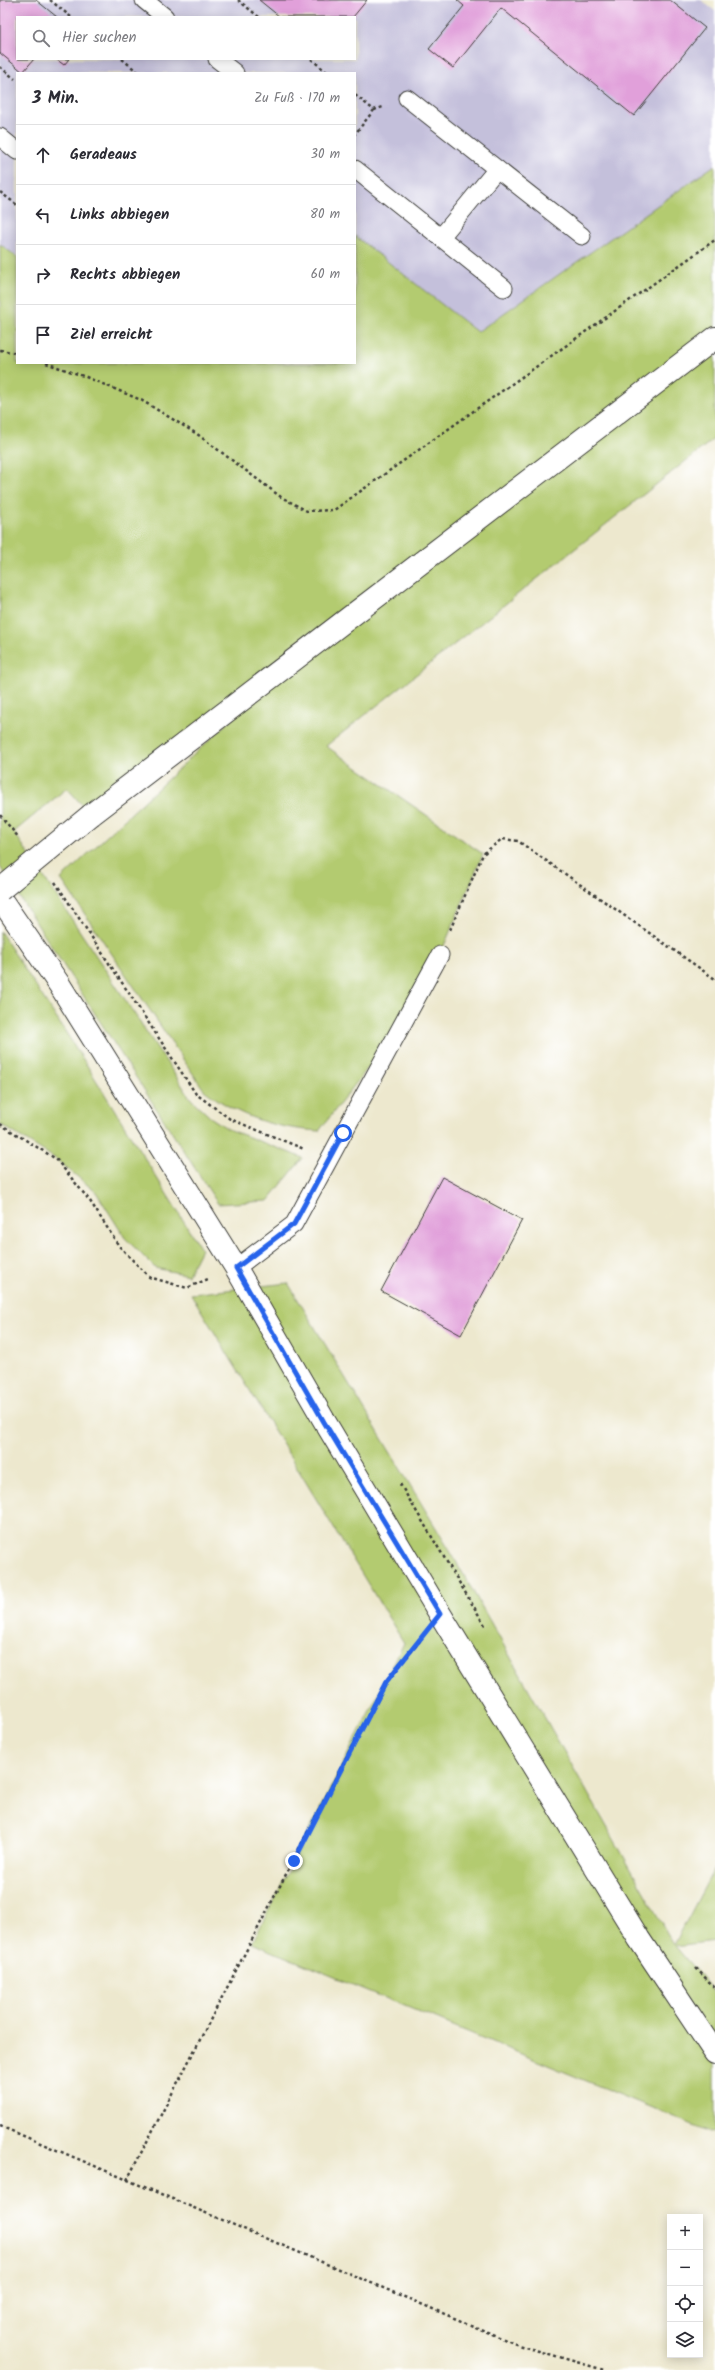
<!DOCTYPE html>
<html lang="de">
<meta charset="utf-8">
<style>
body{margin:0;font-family:Kalam,sans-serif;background:#f2f2f3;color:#2b2b33}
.controls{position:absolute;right:12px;bottom:12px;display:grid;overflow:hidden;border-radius:0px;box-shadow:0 2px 10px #0003}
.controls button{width:36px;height:36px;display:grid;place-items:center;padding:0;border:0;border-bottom:1px solid #e1e1e2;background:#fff;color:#2b2b33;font:20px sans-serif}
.stop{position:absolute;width:12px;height:12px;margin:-9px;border:3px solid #2563eb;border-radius:50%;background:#fff}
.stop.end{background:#2563eb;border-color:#fff;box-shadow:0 1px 4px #0008}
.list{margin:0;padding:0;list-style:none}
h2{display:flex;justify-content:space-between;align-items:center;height:52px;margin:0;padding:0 16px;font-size:17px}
h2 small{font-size:13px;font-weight:400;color:#7c7c81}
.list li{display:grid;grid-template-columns:26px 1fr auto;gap:12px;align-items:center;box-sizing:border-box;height:60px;padding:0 16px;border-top:1px solid #e1e1e2}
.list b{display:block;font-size:15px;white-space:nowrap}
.list em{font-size:13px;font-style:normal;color:#7c7c81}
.icon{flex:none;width:22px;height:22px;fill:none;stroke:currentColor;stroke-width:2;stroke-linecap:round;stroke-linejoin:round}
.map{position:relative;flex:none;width:715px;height:2370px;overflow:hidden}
.search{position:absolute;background:#fff;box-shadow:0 2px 10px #0003;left:16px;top:16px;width:340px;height:44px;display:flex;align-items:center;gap:10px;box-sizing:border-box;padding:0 14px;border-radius:0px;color:#7c7c81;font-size:15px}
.panel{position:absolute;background:#fff;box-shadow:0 2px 10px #0003;left:16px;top:72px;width:340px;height:292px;border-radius:0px}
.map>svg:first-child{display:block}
.industrial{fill:#c4c0db;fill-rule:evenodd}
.green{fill:#b3cb70;stroke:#687446}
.building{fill:#e1a0da}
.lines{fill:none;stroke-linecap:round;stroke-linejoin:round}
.service-casing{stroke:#3b3b37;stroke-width:19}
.tertiary-casing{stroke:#3b3b37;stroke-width:24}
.secondary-casing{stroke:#3b3b37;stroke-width:24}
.path{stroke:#3b3b37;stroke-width:2.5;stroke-dasharray:3 3;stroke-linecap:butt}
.service{stroke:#fff;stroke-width:17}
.tertiary{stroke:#fff;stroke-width:22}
.secondary{stroke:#fff;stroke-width:22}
.secondary-bridge-casing{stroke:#3b3b37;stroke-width:24;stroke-linecap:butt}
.secondary-bridge{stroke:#fff;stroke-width:22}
.route{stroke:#2563eb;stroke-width:5}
</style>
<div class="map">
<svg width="715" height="2370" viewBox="0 0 715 2370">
<rect width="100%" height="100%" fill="#fff"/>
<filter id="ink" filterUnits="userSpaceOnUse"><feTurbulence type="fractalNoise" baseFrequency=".025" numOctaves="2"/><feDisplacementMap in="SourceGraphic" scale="8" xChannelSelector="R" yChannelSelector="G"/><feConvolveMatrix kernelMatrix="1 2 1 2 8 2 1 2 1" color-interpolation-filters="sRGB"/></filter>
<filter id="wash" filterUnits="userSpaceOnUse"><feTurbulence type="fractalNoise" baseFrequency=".012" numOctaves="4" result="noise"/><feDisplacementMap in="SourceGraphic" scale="16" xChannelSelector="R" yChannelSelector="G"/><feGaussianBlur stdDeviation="0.9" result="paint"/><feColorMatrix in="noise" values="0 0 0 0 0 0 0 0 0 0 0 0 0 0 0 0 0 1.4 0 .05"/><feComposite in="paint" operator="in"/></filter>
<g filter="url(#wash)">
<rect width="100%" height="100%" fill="#ede8ce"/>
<path class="industrial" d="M0 0H701L715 11V165L477 332 355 236V73H17V257L0 244ZM17 17H355V59H17Z"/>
<g class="green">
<path d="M715 165V438L326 746 483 854 440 955 408 1016 319 1131C274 1128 241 1118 204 1090L61 879 299 656 91 815 67 788 14 832 191 1099 210 1117 228 1129 303 1158 268 1201 218 1204 0 867V244L17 257V363H355V236L477 332Z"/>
<polygon points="0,931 83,1059 201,1249 188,1275 155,1268 125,1238 96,1192 56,1159 0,1124"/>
<polygon points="288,1283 453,1556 674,1945 715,1867 715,1941 675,1946 715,1993 715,2134 252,1943 404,1643 191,1294"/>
</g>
<g id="blocks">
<g class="building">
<polygon points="0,0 36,0 57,17 17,17 17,59 34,59 23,72 0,53"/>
<polygon points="259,0 367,0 353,17 280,17"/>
<polygon points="457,0 670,0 705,28 634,116 501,8 453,68 429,49 464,6"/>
<polygon points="56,59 69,59 64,65"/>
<polygon points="442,1177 522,1220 461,1335 381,1291"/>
</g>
</g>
</g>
<g filter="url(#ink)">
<use href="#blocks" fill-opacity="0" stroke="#3b3b37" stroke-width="1"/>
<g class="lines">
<g class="service-casing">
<g id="service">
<polyline points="144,0 165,17"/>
<polyline points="217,59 235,73"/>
<polyline points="407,98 582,236"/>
<polyline points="0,137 17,151"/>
<polyline points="355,169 504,288"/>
<polyline points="441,237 497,169"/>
<polyline points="236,1268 294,1224 440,955"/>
</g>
</g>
<g class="tertiary-casing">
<polyline id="tertiary" points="0,898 59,984 236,1268 325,1422 440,1614 639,1939 715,2053"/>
</g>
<g class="secondary-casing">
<polyline id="secondary" points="91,815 715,338"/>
</g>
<g class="path">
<polyline points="50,0 71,17"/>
<polyline points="238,0 259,17"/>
<polyline points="122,59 139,73"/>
<polyline points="311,59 328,73"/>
<polyline points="0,67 15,79"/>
<polyline points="355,95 374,110 355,134"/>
<polyline points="374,110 383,107"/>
<polyline points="0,192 17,205"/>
<polyline points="0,350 17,353"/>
<polyline points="46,363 86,377 141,400 197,434 281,497 307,511 334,510 715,240"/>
<polyline points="0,815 19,838"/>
<polyline points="55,882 196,1094 230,1119 304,1149"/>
<polyline points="450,930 483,854 502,839 518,841 715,979"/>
<polyline points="0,1124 56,1159 90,1201 119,1246 149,1277 187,1288 208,1279"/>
<polyline points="400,1484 486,1627"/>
<polyline points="696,1968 715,1988"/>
<polyline points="0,2126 518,2345 604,2370"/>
<polyline points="127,2180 386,1682 420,1640"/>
</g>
<use href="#service" class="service"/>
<use href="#tertiary" class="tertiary"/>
<use href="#secondary" class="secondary"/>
<g class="secondary-bridge-casing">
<polyline id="secondary-bridge" points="0,890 91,815"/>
</g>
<use href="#secondary-bridge" class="secondary-bridge"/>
</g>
</g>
<g class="lines" filter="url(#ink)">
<polyline class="route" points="294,1861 386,1682 440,1614 324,1422 236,1268 294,1224 343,1133"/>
</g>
</svg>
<div class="controls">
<button>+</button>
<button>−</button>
<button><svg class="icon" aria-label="locate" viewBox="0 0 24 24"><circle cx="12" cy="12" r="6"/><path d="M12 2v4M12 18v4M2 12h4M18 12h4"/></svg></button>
<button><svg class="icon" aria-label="layers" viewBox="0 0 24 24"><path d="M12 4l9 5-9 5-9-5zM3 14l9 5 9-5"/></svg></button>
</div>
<div class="stop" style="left:343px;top:1133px"></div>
<div class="stop end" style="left:294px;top:1861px"></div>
<div class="search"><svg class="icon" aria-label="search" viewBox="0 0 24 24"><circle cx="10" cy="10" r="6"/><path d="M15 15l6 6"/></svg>Hier suchen</div>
<section class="panel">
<h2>3 Min.<small>Zu Fuß · 170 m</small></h2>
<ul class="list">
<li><svg class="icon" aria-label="ahead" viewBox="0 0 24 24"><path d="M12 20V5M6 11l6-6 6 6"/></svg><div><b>Geradeaus</b></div><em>30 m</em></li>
<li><svg class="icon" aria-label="left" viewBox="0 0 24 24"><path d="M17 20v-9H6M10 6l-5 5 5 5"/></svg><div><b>Links abbiegen</b></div><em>80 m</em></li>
<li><svg class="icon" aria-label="right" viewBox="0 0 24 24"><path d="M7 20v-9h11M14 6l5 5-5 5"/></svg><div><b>Rechts abbiegen</b></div><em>60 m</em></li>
<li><svg class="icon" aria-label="arrive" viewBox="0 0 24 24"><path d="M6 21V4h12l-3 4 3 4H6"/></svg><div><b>Ziel erreicht</b></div></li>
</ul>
</section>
</div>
